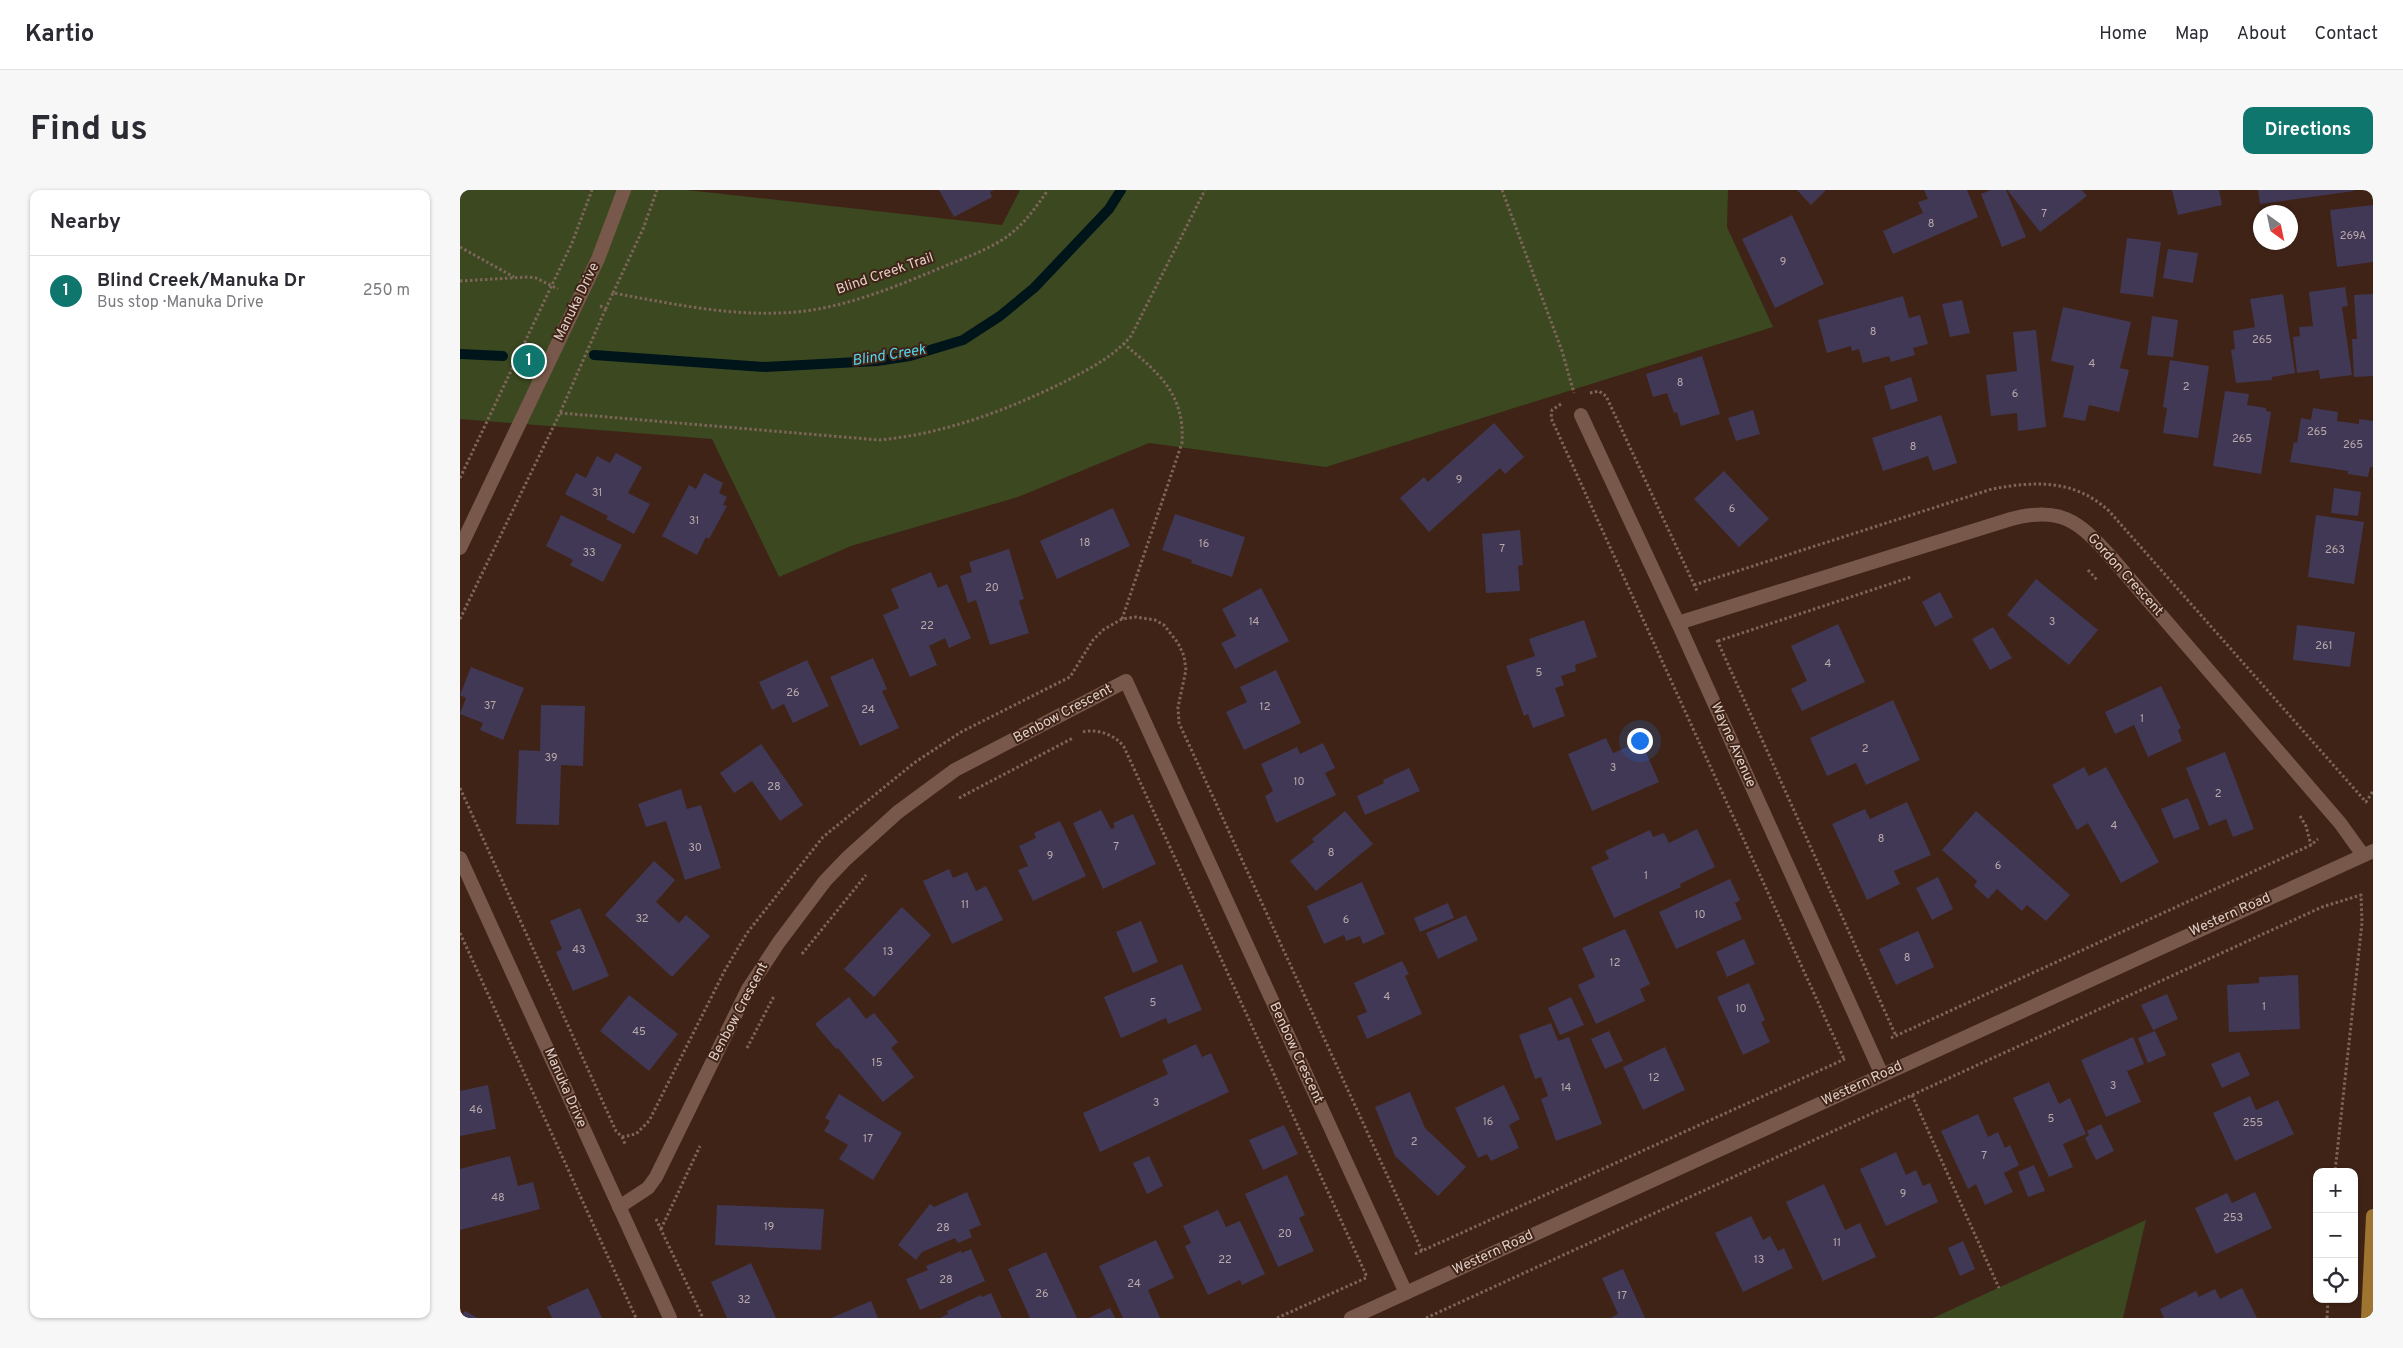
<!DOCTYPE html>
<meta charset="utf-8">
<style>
body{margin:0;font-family:Overpass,sans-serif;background:#f7f7f7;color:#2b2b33}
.controls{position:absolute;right:15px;bottom:15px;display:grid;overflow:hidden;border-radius:10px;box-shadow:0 1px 4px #0004}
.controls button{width:45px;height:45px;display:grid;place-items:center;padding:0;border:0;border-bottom:1px solid #e1e1e2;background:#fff;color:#2b2b33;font:25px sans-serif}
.compass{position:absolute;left:1793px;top:15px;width:45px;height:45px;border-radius:50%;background:#fff;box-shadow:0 1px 4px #0004;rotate:147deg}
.you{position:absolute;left:1179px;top:550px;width:18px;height:18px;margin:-12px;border:4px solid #fff;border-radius:50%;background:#1a73e8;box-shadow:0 0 0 8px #1a73e833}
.badge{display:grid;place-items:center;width:32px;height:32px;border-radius:50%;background:#0f766e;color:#fff;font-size:16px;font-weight:700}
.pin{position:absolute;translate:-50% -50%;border:2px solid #fff;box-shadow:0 1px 5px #0006}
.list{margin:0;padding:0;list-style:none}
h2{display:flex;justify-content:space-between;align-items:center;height:65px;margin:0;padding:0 20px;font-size:21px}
h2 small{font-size:16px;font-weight:400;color:#7c7c81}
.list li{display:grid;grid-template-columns:32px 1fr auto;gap:15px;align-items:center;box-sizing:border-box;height:70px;padding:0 20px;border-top:1px solid #e1e1e2}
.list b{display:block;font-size:19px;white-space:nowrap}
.list p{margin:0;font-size:16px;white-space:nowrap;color:#7c7c81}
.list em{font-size:16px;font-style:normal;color:#7c7c81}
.icon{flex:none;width:28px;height:28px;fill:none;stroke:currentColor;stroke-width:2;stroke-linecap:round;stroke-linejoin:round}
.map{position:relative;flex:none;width:1913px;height:1128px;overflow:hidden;border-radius:10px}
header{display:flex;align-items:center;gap:30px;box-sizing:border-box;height:70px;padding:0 25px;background:#fff;border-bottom:1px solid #e1e1e2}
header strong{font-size:24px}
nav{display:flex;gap:28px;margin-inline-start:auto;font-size:18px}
.intro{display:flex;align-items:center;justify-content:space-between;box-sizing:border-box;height:120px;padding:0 30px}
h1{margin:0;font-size:35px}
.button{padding:12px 22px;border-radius:10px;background:#0f766e;color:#fff;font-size:18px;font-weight:700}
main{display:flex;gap:30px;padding:0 30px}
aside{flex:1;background:#fff;border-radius:10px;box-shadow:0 1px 4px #0004}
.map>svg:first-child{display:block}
.green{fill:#3b4820}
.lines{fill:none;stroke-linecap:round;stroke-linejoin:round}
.stream{stroke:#00151a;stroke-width:10}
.building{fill:#413855}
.path{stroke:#7e655a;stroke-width:3;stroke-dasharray:2.5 2.5;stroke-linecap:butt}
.minor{stroke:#78584a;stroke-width:14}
.primary{stroke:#9e7431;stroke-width:14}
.labels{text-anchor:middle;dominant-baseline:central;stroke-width:4;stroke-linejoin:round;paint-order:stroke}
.number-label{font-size:11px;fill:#b9a8aa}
.street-label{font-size:14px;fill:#e1cec6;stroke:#3f2316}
.water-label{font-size:15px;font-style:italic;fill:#52d7ef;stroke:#3f2316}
</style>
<header>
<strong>Kartio</strong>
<nav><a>Home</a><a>Map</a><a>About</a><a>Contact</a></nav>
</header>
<div class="intro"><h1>Find us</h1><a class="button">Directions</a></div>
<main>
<aside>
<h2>Nearby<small></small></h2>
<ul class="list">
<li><span class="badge">1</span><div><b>Blind Creek/Manuka Dr</b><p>Bus stop · Manuka Drive</p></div><em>250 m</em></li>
</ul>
</aside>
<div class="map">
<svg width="1913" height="1128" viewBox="0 0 1913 1128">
<rect width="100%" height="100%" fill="#3f2316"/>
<g class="green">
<polygon points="0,0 227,0 542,35 560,0 1268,0 1267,37 1313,137 866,277 689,253 558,307 391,356 319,387 252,249 0,229"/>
<polygon points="1686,1030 1663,1128 1473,1128"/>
</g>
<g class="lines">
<g class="stream">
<polyline points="0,164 43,166"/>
<polyline points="134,165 305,177 417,171 450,166 503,150 540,126 574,98 649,19 661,0"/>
</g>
</g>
<g class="building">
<polygon points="479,0 534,0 530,2 532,7 494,27"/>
<polygon points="1337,0 1366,0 1351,15"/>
<polygon points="1464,0 1507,0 1518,27 1433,64 1423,41 1463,23 1458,12 1468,9"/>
<polygon points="1531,0 1546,0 1566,47 1542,57 1521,4"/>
<polygon points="1550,0 1622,0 1627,6 1580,42 1548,1"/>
<polygon points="1712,0 1759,0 1762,15 1718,25"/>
<polygon points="1798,0 1894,0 1894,1 1800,14"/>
<polygon points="1913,15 1913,72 1877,77 1870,20"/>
<polygon points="1332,25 1364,94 1315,118 1282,49"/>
<polygon points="1667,48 1701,52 1693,107 1660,103"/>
<polygon points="1708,59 1738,63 1733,93 1703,88"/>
<polygon points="1885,97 1888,116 1882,117 1892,185 1860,189 1859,180 1837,183 1833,147 1840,146 1839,137 1853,136 1849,102"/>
<polygon points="1823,104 1835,183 1812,187 1812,190 1776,193 1771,160 1775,159 1773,141 1795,137 1790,109"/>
<polygon points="1913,104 1913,186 1894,187 1892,149 1897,149 1894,105"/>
<polygon points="1443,106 1449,128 1460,125 1468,154 1453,158 1455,165 1431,172 1429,166 1403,173 1399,159 1392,161 1391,156 1367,163 1358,130"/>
<polygon points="1502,110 1510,143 1490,147 1482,114"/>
<polygon points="1603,117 1671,132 1660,178 1669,180 1659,222 1629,215 1625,231 1603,227 1614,176 1591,171"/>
<polygon points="1692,126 1718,130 1713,167 1687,165"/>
<polygon points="1576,140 1586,237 1558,241 1557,223 1531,226 1526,185 1557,181 1553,142"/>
<polygon points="1242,166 1260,224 1221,236 1217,222 1214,223 1207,203 1193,207 1186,184"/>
<polygon points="1710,170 1749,176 1738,248 1703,243 1707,218 1703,217"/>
<polygon points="1451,187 1458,211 1431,220 1424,196"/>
<polygon points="1765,201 1789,204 1787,215 1806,218 1806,221 1811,222 1801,284 1753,276"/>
<polygon points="1853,218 1878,222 1877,231 1899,234 1899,229 1913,231 1913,277 1910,277 1908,287 1888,284 1888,281 1830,272 1834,252 1837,253 1841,228 1851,230"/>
<polygon points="1293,220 1300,244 1276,251 1268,228"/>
<polygon points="1481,225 1497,273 1473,281 1468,266 1423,281 1412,248"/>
<polygon points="1034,233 1064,267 1045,284 1040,278 969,342 940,308 964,287 968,292"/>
<polygon points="156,263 182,277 168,303 190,314 174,344 146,329 148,326 105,304 116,283 126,288 137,266 150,273"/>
<polygon points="1264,281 1309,329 1279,357 1234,309"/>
<polygon points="244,283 263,293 259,303 267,307 263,315 267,316 249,349 246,347 237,365 202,346 229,295 236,299"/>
<polygon points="1874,298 1901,302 1898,326 1871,323"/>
<polygon points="653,318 670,356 597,389 580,351"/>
<polygon points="715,324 785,347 772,387 731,373 732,370 702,360"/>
<polygon points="101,325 162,355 143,392 110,375 113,370 86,356"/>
<polygon points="1856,325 1904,332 1894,394 1848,387"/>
<polygon points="1060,340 1063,375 1058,376 1060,401 1026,403 1022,344"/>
<polygon points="549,359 564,409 559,411 569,443 530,455 516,410 508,413 500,386 512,382 509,372"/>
<polygon points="471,382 478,398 487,394 511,448 489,458 485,448 469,456 477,475 450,487 423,425 439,418 431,399"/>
<polygon points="1576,389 1638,440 1609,475 1547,425"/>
<polygon points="801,398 829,451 775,479 761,453 776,446 762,419"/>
<polygon points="1480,402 1493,427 1475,437 1462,412"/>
<polygon points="1124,430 1137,467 1115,475 1116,481 1101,486 1104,495 1095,498 1105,526 1073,538 1068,524 1064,526 1046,476 1075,466 1069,449"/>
<polygon points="1378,434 1405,492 1342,521 1331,499 1347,491 1331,456"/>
<polygon points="1837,435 1895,442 1890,477 1833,470"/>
<polygon points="1533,437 1552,468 1530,480 1512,449"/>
<polygon points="413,468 427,499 422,501 439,538 400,556 370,487"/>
<polygon points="347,470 369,516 333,533 324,514 312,520 299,492"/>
<polygon points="11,477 64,498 43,550 20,540 23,533 0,524 6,508 0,505"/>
<polygon points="816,480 841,533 784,560 766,522 787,512 780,497"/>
<polygon points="1701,496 1721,538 1718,540 1722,551 1688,567 1674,535 1655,544 1645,522"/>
<polygon points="1433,510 1460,570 1406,595 1396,573 1367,586 1350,548"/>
<polygon points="81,515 125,516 123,576 101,575 99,635 56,634 59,560 80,561"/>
<polygon points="1146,548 1153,563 1181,551 1199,592 1132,621 1108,564"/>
<polygon points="863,553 875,578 865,583 876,605 816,633 805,606 813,601 801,574 837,557 840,564"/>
<polygon points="301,554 343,615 320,631 292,591 274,603 260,583"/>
<polygon points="1765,562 1794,639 1773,647 1766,629 1749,636 1726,578"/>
<polygon points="1624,577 1629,586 1646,577 1699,672 1661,693 1628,633 1617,640 1592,595"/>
<polygon points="949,578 960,601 905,625 897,606 924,593 923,590"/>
<polygon points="221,599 227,619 241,615 261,678 225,690 206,631 186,637 178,614"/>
<polygon points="1728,608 1740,639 1714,649 1701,619"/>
<polygon points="1447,612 1471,665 1434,681 1440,694 1407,710 1372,634 1405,619 1410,629"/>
<polygon points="641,620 651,639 655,638 653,633 673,624 696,674 643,699 613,633"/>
<polygon points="885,621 913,654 856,701 830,671 854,652 852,649"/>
<polygon points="1516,621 1610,705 1586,731 1567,715 1562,721 1537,699 1528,709 1514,696 1517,691 1482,660"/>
<polygon points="600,631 626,686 573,711 558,680 568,676 559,656 576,648 574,643"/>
<polygon points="1237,639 1255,677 1220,694 1221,697 1154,728 1131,677 1149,669 1145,661 1190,640 1193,647 1204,643 1209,653"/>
<polygon points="194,671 215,690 196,712 219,733 226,725 250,746 212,787 145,725"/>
<polygon points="489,679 493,688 507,682 516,701 526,696 543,730 492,754 463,691"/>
<polygon points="1478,687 1493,719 1472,730 1456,698"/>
<polygon points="1270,689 1280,710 1275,713 1282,729 1216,759 1199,722"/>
<polygon points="902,692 925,744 903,754 900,746 886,751 884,745 864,754 847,716"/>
<polygon points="988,713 994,728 960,742 954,728"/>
<polygon points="442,717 471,745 414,807 384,779"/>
<polygon points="120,718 149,786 113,801 96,762 102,759 90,731"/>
<polygon points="1006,725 1018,750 978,769 966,743"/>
<polygon points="681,731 698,772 673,783 656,742"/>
<polygon points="1165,739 1190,794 1180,799 1185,811 1136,834 1118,795 1135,787 1122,758"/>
<polygon points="1458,741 1474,777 1436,795 1419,759"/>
<polygon points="1284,749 1295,774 1267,787 1256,762"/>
<polygon points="942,771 949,784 945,786 962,824 907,849 897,826 907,822 894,793"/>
<polygon points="722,774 742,820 708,834 706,828 661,848 644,807"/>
<polygon points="1838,785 1840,839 1769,842 1767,795 1799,793 1799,787"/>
<polygon points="1289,793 1305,830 1301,832 1310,852 1283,865 1257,807"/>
<polygon points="1707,804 1718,829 1693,840 1681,815"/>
<polygon points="169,805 218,844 189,881 140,841"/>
<polygon points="389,807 406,829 414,823 438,852 431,858 454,887 423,912 378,858 376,859 355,834"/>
<polygon points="1111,807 1124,835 1100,845 1088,818"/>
<polygon points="1091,833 1098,851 1109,847 1142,934 1096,951 1081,909 1088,906 1081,887 1075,889 1059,845"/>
<polygon points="1149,841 1163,871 1145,879 1131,849"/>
<polygon points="1695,841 1706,865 1688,873 1678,848"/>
<polygon points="1673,847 1684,874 1667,881 1681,912 1646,927 1621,870"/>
<polygon points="736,854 742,867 751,863 769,902 640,962 623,923 708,884 702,870"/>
<polygon points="1205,857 1225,900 1183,920 1163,877"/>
<polygon points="1779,862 1790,885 1762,898 1751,874"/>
<polygon points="1589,892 1599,914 1610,908 1626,944 1603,954 1613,977 1589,987 1553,908"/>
<polygon points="28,895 36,939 0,946 0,901"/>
<polygon points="1044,895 1060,929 1049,935 1059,958 1031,971 1027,964 1018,968 995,918"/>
<polygon points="950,902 965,938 1006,977 978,1006 935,966 915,917"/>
<polygon points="379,904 442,943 413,990 379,969 388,955 364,941 370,931 365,928"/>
<polygon points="1790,906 1796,920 1818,910 1834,944 1775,971 1753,923"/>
<polygon points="1518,924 1528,947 1538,942 1545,958 1550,955 1559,975 1544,983 1553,1002 1525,1015 1516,994 1508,999 1481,941"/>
<polygon points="1641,934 1654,961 1636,970 1625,948 1629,945 1627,941"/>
<polygon points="824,935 838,964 803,980 789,950"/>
<polygon points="1436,962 1446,985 1456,980 1463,996 1470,993 1478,1012 1426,1036 1400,979"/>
<polygon points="50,966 58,996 73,992 80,1019 0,1040 0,979"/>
<polygon points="689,966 703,996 687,1004 673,973"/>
<polygon points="1574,975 1585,1001 1568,1007 1558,982"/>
<polygon points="827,985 845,1025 839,1028 854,1061 818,1077 785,1004"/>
<polygon points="1364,994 1385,1040 1400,1033 1416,1067 1363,1091 1326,1012"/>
<polygon points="507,1002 521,1035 509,1040 512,1047 498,1053 495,1048 462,1062 456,1070 438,1055 470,1014 474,1017"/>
<polygon points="1795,1002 1812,1038 1756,1064 1735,1018 1767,1003 1772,1013"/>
<polygon points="257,1015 364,1019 361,1060 255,1055"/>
<polygon points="758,1020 766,1037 780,1031 805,1084 782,1095 780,1090 748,1105 725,1056 731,1053 723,1036"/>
<polygon points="1291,1026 1303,1050 1310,1046 1318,1061 1324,1058 1333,1078 1283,1102 1255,1043"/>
<polygon points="696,1050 714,1088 688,1100 700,1128 663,1128 639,1076"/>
<polygon points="1503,1051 1515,1079 1500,1086 1488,1058"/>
<polygon points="511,1059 525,1091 460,1120 446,1089 468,1080 466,1076 501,1061 502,1063"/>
<polygon points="586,1062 617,1128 570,1128 548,1079"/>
<polygon points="291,1073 316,1128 267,1128 251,1092"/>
<polygon points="1163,1079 1185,1128 1150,1128 1158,1124 1142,1088"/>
<polygon points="128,1098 142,1128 92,1128 87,1117"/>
<polygon points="1782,1098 1797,1128 1704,1128 1700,1119 1736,1101 1739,1107 1755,1099 1760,1109"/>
<polygon points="531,1103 542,1128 480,1128 488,1124 487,1121 521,1105 522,1107"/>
<polygon points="411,1111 418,1128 371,1128"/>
<polygon points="650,1118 655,1128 629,1128"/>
<polygon points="5,1121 18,1128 0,1128"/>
</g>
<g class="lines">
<g class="path">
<polyline points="1042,0 1102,161 1114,203"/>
<polyline points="0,57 54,87"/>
<polyline points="0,91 68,87 76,88 98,99"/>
<polyline points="153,103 183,39 197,0"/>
<path d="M140 116 146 118 153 103C208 113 263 125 319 123 378 122 437 96 490 74 510 66 531 58 548 46 565 33 576 17 588 0"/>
<polyline points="1130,203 1139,201 1146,206 1238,403"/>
<polyline points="1101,214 1092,220 1091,228 1384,869"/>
<path d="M100 223 419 250C484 244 548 220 606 191 631 178 653 167 671 146L745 0"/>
<polyline points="0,288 112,53 132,0"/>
<polyline points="1628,380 1637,390"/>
<path d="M1234 395 1532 299C1576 291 1614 289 1649 321L1906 612 1913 601"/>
<polyline points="0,429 100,223 146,118"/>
<path d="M662 429 722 253C725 204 699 183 664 154"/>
<polyline points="1257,450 1436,846"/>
<polyline points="1258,451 1451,387"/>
<path d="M623 542C636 538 656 545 664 557L907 1087"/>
<polyline points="0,598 156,941 162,947 166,956"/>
<polyline points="499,608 613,548"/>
<polyline points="1840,626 1846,636 1851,655"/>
<polyline points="0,743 176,1128"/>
<polyline points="342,764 406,685"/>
<polyline points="1431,848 1851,655 1858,649"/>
<polyline points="287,858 314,806"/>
<polyline points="1452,905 1539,1098"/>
<polyline points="162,947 176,944 189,931 265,780 287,743 363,647 454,573 501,542 610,487 633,450 643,440 662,429 676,427 695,430 704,435 718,453 724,466 726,480 718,517 719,533 962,1061"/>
<polyline points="196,1029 243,1128"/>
<polyline points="201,1039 240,956"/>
<polyline points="955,1064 1385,869"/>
<polyline points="817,1128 908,1087"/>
<polyline points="966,1128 1862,717 1901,705 1902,733 1875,982"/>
<polyline points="1867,1128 1868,1109"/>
</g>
<g class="minor">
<polyline points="1121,225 1218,433 1422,885"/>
<polyline points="0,358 138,69 164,0"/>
<path d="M1218 433 1551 329C1599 316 1618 330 1650 366L1880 633 1903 665"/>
<polyline points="0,668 210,1128"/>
<polyline points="159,1017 188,998 196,987 288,799 319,752 365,691 386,669 438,622 495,580 666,491 946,1103"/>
<polyline points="891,1128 1913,661"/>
</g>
<polyline class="primary" points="1908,1128 1913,1026"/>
</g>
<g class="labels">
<g class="number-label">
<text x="1584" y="24">7</text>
<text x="1471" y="34">8</text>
<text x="1893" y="46">269A</text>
<text x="1323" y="72">9</text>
<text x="1413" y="142">8</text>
<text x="1802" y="150">265</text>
<text x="1632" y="174">4</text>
<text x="1220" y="193">8</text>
<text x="1726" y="197">2</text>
<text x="1555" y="204">6</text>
<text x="1857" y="242">265</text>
<text x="1782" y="249">265</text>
<text x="1893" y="255">265</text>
<text x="1453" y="257">8</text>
<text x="999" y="290">9</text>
<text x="137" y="303">31</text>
<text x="1272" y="319">6</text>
<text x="234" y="331">31</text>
<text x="625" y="353">18</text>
<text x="744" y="354">16</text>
<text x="1042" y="359">7</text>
<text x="1875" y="360">263</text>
<text x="129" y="363">33</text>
<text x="532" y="398">20</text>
<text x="794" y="432">14</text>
<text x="1592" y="432">3</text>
<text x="467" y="436">22</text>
<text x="1864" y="456">261</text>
<text x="1368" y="474">4</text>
<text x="1079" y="483">5</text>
<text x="333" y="503">26</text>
<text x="30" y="516">37</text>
<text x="805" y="517">12</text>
<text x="408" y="520">24</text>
<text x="1682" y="529">1</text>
<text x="1405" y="559">2</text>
<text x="91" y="568">39</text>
<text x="1153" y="578">3</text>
<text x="839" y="592">10</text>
<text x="314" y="597">28</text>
<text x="1758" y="604">2</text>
<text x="1654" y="636">4</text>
<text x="1421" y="649">8</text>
<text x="656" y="657">7</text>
<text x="235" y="658">30</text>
<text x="871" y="663">8</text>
<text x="590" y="666">9</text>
<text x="1538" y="676">6</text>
<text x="1186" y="686">1</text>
<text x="505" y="715">11</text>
<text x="1240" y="725">10</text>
<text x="182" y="729">32</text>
<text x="886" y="730">6</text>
<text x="119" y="760">43</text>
<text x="428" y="762">13</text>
<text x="1447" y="768">8</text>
<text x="1155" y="773">12</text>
<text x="927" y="807">4</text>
<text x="693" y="813">5</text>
<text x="1804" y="817">1</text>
<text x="1281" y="819">10</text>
<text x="179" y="842">45</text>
<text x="417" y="873">15</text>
<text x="1194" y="888">12</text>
<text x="1653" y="896">3</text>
<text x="1106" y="898">14</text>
<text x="696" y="913">3</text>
<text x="16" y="920">46</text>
<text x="1591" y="929">5</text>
<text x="1028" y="932">16</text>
<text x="1793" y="933">255</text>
<text x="408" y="949">17</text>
<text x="954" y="952">2</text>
<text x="1524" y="966">7</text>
<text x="1443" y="1004">9</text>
<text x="38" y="1008">48</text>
<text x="1773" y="1028">253</text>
<text x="309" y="1037">19</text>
<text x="483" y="1038">28</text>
<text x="825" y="1044">20</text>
<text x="1377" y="1053">11</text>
<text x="765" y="1070">22</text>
<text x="1299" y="1070">13</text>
<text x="486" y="1090">28</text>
<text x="674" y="1094">24</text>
<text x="582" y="1104">26</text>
<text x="1162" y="1106">17</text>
<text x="284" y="1110">32</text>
</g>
<g class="street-label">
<text transform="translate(425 84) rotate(-19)">Blind Creek Trail</text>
<text transform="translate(117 112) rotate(-64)">Manuka Drive</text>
<text transform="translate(1665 385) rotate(48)">Gordon Crescent</text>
<text transform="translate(603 524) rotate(-28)">Benbow Crescent</text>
<text transform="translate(1273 555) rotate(66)">Wayne Avenue</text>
<text transform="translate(1770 725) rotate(-24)">Western Road</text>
<text transform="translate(279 822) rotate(-62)">Benbow Crescent</text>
<text transform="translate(836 863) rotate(65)">Benbow Crescent</text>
<text transform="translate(1402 894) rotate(-25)">Western Road</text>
<text transform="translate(105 898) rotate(66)">Manuka Drive</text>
<text transform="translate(1033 1063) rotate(-25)">Western Road</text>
</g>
<g class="water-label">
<text transform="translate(429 166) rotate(-9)">Blind Creek</text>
</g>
</g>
</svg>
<div class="controls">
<button>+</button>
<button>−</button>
<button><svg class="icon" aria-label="locate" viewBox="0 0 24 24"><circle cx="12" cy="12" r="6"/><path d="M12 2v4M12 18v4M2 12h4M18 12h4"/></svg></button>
</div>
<svg class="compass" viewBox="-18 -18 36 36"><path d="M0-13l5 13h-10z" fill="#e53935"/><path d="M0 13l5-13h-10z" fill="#7c7c81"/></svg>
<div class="you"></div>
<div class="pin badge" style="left:69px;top:171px">1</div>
</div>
</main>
